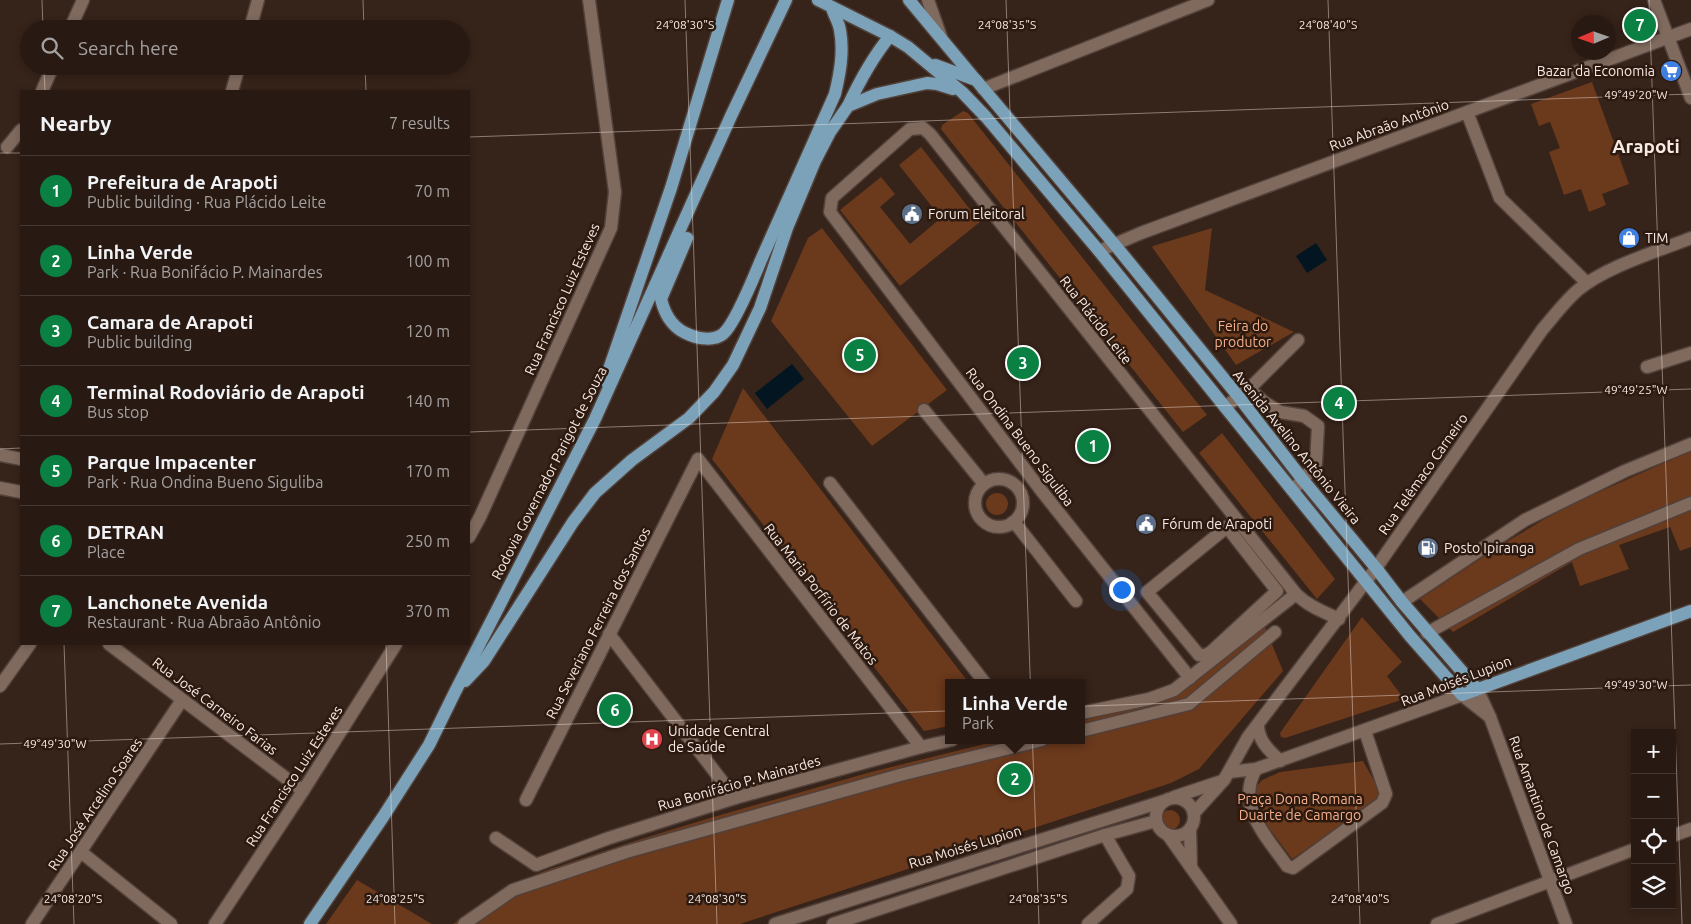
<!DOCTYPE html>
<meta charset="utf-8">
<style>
body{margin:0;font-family:Ubuntu,sans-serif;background:#342721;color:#f1f3f6}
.controls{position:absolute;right:15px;bottom:15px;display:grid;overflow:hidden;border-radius:0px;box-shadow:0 2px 8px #0003}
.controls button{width:45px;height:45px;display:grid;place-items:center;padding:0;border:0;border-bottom:1px solid #443833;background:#281a13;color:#f1f3f6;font:25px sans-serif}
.compass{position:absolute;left:1571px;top:15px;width:45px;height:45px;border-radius:50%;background:#281a13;box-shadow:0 2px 8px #0003;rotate:268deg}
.you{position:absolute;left:1121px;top:589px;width:18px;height:18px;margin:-12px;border:4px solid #fff;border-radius:50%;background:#1a73e8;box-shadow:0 0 0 8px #1a73e833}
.badge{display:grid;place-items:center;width:32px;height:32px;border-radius:50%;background:#0b8043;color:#fff;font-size:16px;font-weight:700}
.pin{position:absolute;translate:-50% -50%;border:2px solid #fff;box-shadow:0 1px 5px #0006}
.popup{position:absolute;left:945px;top:679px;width:140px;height:65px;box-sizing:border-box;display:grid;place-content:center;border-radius:0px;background:#281a13;filter:drop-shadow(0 1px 4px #0005);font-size:16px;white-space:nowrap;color:#a5a1a0}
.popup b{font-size:19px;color:#f1f3f6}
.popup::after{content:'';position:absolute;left:50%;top:100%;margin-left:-10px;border:10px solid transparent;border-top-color:#281a13}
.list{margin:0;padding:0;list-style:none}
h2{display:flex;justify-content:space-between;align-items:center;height:65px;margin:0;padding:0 20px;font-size:21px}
h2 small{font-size:16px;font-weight:400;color:#a5a1a0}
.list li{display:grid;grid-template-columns:32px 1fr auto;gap:15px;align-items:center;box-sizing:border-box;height:70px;padding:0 20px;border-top:1px solid #443833}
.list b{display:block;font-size:19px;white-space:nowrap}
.list p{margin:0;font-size:16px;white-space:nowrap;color:#a5a1a0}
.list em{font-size:16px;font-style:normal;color:#a5a1a0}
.icon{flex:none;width:28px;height:28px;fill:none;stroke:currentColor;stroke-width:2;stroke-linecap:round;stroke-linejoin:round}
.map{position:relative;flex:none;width:1691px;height:924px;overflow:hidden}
.search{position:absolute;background:#281a13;box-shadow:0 2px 8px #0003;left:20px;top:20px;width:450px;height:55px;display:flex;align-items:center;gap:12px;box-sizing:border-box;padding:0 18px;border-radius:28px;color:#a5a1a0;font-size:19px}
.panel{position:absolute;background:#281a13;box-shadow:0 2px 8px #0003;left:20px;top:90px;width:450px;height:555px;border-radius:0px}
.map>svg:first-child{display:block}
.green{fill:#6b391c}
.water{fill:#021521}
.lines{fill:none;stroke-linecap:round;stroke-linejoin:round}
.minor-casing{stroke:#51413a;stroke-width:15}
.major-casing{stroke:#51413a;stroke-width:15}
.minor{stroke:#806a5e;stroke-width:12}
.major{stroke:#7ba2b9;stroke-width:12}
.ticks{fill:none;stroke:#f7e9e3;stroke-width:1;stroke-opacity:0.45}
.labels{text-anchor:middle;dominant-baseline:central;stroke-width:5;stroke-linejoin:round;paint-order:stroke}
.poi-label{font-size:14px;fill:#f7e9e3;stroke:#2c1a10;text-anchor:start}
.street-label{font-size:14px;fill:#f7e9e3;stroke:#2c1a10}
.park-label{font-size:14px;fill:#f6af8a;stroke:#2c1a10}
.district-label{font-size:19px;font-weight:bold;fill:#f7e9e3;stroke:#2c1a10}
.ticks-label{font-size:12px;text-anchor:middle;fill:#f7e9e3;stroke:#2c1a10;stroke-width:5;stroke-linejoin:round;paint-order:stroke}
</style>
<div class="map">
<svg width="1691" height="924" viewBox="0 0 1691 924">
<rect width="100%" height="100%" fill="#362319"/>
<g class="green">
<polygon points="1592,82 1629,184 1602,194 1606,205 1589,212 1581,189 1564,195 1549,152 1560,148 1550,122 1539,126 1531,104"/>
<polygon points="963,111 968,113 1207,415 1183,432 944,133 941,129 942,125"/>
<polygon points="921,147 980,222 900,286 840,210 881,177 895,194 880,207 910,244 941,218 899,165"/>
<polygon points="822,228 947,390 872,446 771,321 808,238"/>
<polygon points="1212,228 1205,290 1294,332 1236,365 1152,247 1153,246"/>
<polygon points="743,388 969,683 949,683 949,726 924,731 712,459"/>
<polygon points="1222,433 1335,579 1317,599 1199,453"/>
<polygon points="1691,451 1691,547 1680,551 1670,527 1619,545 1629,569 1580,586 1572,562 1453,632 1420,599 1501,545 1565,507"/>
<circle cx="997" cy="504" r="11"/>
<polygon points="1362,617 1402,662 1387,676 1404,699 1285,738 1281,737 1280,733"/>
<polygon points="1265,627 1283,671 1199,769 1171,783 740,924 453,924 512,884 547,870 638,840 710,818 871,772 1001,740 1081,740 1081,721 1175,697"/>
<polygon points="1363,761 1381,793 1379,799 1292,859 1260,816 1253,790 1262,780 1280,772"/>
<circle cx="1170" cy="820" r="10"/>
<polygon points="357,880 432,924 326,924"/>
</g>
<g class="water">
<polygon points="1316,243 1327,260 1307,273 1296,256"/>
<polygon points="792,364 804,379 767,409 755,393"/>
</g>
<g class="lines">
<g class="minor-casing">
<g id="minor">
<polyline points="928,0 941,37"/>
<polyline points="1654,0 1691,98"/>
<polyline points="70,29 83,0"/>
<polyline points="250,29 258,0"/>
<polyline points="983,89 1208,0"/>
<polyline points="42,91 53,66"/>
<polyline points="232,91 239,66"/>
<polyline points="1467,112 1500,198 1587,283"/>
<polyline points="7,147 21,130"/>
<polyline points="1099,251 1141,233 1691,29"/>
<polyline points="1647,367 1691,353"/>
<polyline points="1249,389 1298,340"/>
<polyline points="1225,407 1249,389 1264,402 1280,412 1304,416 1318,426 1316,463 1303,480 1292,490"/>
<polyline points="924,410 984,484"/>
<polyline points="0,455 21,459"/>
<circle cx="999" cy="503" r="24"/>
<polyline points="830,483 985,683"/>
<polyline points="0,488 21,492"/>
<polyline points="1013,522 1019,528 1076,601"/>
<polygon points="1227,527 1277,591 1211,652 1206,655 1199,655 1147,592"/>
<polyline points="469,537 480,517 611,228 615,192 589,0"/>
<polyline points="1402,602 1525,520 1625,471 1691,444"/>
<polyline points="1427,633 1579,549 1691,503"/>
<polyline points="609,634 735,798"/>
<polyline points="109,644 303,791"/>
<path d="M1190 678 1040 489 830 212 832 198 910 129 923 128 930 134 1296 594C1308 606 1324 612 1339 619"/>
<polyline points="0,686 30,644"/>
<polyline points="1477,689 1490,717 1566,924"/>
<polyline points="1081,713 1149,699 1174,690 1296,594"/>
<path d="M1258 726C1259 742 1269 750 1280 761"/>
<polyline points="1081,731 1189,704 1275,632"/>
<path d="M1256 769C1235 806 1267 837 1287 866L1293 868 1382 803 1386 794 1365 731"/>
<polyline points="1229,772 1256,769 1462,695 1490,717"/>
<polyline points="1174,797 1222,781"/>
<circle cx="1175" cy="817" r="19"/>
<polyline points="526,800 698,459 921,747"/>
<path d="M1194 813 1224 780 1248 737 1376 568 1542 330C1554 316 1565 301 1578 290 1605 267 1658 251 1691 238"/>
<polyline points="1190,829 1191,867"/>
<polyline points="1168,835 1231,924"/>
<polyline points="1672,836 1691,829"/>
<polyline points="496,838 536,865 609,838 735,798 921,747 952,740"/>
<polyline points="81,852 171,924"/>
<polyline points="32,924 182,700"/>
<polyline points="215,924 303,791 396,644"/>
<polyline points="464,924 513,890 626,852 900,775 1042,740"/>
<polyline points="775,924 1164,801"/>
<polyline points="833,924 1105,835 1156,821"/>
<polyline points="1088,924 1127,889 1129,876 1105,835"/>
<polyline points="1437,924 1635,849"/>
</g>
</g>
<g class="major-casing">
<g id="major">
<polyline points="818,0 890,36 908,47 962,92 986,117 1099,251 1410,636 1462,695 1691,611"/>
<polyline points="909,0 974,78"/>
<polyline points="935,65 976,80 1115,245 1238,396 1303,480 1376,568 1402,602 1477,689"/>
<path d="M848 106C860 80 872 58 890 36"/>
<path d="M687 238 661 299C665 316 673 329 690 335 699 339 714 341 723 334 735 324 754 277 761 260 785 205 810 150 835 94 840 73 844 52 840 30 839 23 834 15 832 8"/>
<polyline points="605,381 671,188 728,0"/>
<polyline points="465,681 484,661 573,522 595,493 632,460 689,418 714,392 733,365 760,308 787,228 815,161 830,132 848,106 877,94 927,83 937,84 953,89"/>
<polyline points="310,924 383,817 429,745 455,692 595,419 731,116 786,0"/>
</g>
</g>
<use href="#minor" class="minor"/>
<use href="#major" class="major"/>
</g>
<path class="ticks" d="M42 0 43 29M363 0 364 29M685 0 717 924M1006 0 1039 924M1328 0 1360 924M1649 0 1682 924M44 66 45 91M365 66 366 91M469 137 1691 94M0 153H21M469 432 1691 389M0 449 21 448M64 644 74 924M386 644 395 924M0 744 1691 685"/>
<defs>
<g id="supermarket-disc" transform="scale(1.125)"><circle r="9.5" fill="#3f7fe0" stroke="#2c1a10"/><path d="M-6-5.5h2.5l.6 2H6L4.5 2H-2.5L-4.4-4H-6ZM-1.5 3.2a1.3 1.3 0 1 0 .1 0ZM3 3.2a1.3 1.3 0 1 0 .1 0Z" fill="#fff"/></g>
<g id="civic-disc" transform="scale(1.125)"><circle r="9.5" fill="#5c6f8a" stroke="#2c1a10"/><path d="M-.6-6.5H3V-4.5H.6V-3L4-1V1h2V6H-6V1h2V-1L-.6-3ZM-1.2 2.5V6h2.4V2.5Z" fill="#fff"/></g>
<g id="shop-disc" transform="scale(1.125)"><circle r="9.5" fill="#3f7fe0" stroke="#2c1a10"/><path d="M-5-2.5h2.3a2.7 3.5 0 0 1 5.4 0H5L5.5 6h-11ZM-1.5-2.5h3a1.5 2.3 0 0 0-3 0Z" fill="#fff"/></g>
<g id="fuel-disc" transform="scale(1.125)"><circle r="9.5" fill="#5c6f8a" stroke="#2c1a10"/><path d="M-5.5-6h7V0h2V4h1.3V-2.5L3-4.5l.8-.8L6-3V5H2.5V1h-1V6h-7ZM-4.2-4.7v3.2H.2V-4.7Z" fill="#fff"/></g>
<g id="hospital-disc" transform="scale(1.125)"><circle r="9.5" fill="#e0444e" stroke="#2c1a10"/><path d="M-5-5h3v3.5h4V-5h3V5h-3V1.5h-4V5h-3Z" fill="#fff"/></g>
</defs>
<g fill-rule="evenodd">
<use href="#supermarket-disc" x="1671" y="71"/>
<use href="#civic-disc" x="912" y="214"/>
<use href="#shop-disc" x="1629" y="238"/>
<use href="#civic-disc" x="1146" y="524"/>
<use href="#fuel-disc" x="1428" y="548"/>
<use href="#hospital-disc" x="652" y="739"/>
</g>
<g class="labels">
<g class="poi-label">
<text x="1655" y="71" text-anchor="end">Bazar da Economia</text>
<text x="928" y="214">Forum Eleitoral</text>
<text x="1645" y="238">TIM</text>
<text x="1162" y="524">Fórum de Arapoti</text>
<text x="1444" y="548">Posto Ipiranga</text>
<text x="668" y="731">Unidade Central<tspan x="668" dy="16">de Saúde</tspan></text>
</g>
<g class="street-label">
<text transform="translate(1389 125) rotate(-20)">Rua Abraão Antônio</text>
<text transform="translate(562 299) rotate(-66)">Rua Francisco Luiz Esteves</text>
<text transform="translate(1096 320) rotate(52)">Rua Plácido Leite</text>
<text transform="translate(1020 437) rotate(53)">Rua Ondina Bueno Siguliba</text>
<text transform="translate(1297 447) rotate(51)">Avenida Avelino Antônio Vieira</text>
<text transform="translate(549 473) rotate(-63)">Rodovia Governador Parigot de Souza</text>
<text transform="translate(1423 474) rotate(-55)">Rua Telêmaco Carneiro</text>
<text transform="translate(821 594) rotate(52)">Rua Maria Porfírio de Matos</text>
<text transform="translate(598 623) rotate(-63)">Rua Severiano Ferreira dos Santos</text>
<text transform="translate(1456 681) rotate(-21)">Rua Moisés Lupion</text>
<text transform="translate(215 706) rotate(37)">Rua José Carneiro Farias</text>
<text transform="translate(294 776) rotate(-57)">Rua Francisco Luiz Esteves</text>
<text transform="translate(739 783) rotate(-16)">Rua Bonifácio P. Mainardes</text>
<text transform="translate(95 804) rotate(-56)">Rua José Arcelino Soares</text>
<text transform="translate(1542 815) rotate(70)">Rua Amantino de Camargo</text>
<text transform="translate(965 847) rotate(-17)">Rua Moisés Lupion</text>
</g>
<g class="park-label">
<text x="1243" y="326">Feira do<tspan x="1243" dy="16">produtor</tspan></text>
<text x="1300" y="799">Praça Dona Romana<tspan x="1300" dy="16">Duarte de Camargo</tspan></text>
</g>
<g class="district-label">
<text x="1646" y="146">Arapoti</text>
</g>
</g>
<g class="ticks-label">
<text x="685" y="29">24°08'30"S</text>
<text x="1007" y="29">24°08'35"S</text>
<text x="1328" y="29">24°08'40"S</text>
<text x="1636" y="99">49°49'20"W</text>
<text x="1636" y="394">49°49'25"W</text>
<text x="1636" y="689">49°49'30"W</text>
<text x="55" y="748">49°49'30"W</text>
<text x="73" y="903">24°08'20"S</text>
<text x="395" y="903">24°08'25"S</text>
<text x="717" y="903">24°08'30"S</text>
<text x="1038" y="903">24°08'35"S</text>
<text x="1360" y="903">24°08'40"S</text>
</g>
</svg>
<div class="controls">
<button>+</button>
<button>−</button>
<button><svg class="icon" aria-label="locate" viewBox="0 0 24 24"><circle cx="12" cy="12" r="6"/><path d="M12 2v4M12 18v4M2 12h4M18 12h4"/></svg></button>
<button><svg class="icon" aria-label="layers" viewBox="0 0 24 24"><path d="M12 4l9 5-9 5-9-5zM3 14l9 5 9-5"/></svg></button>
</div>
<svg class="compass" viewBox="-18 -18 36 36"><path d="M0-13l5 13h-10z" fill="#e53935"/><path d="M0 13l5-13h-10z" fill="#a5a1a0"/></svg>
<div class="you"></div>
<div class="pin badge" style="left:1093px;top:446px">1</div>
<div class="pin badge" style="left:1015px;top:779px">2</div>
<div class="popup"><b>Linha Verde</b>Park</div>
<div class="pin badge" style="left:1023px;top:363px">3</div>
<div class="pin badge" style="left:1339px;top:403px">4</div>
<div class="pin badge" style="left:860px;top:355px">5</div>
<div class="pin badge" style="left:615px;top:710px">6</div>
<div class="pin badge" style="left:1640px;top:25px">7</div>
<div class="search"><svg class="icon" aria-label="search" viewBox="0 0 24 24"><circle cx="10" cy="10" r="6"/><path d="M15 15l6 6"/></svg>Search here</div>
<section class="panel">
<h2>Nearby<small>7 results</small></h2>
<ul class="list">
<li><span class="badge">1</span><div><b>Prefeitura de Arapoti</b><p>Public building · Rua Plácido Leite</p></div><em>70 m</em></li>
<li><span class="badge">2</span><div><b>Linha Verde</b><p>Park · Rua Bonifácio P. Mainardes</p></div><em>100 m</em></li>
<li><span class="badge">3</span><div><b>Camara de Arapoti</b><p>Public building</p></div><em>120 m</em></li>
<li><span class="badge">4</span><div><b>Terminal Rodoviário de Arapoti</b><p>Bus stop</p></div><em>140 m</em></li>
<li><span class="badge">5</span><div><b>Parque Impacenter</b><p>Park · Rua Ondina Bueno Siguliba</p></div><em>170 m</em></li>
<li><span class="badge">6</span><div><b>DETRAN</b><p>Place</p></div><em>250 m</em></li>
<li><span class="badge">7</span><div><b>Lanchonete Avenida</b><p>Restaurant · Rua Abraão Antônio</p></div><em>370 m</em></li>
</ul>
</section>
</div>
